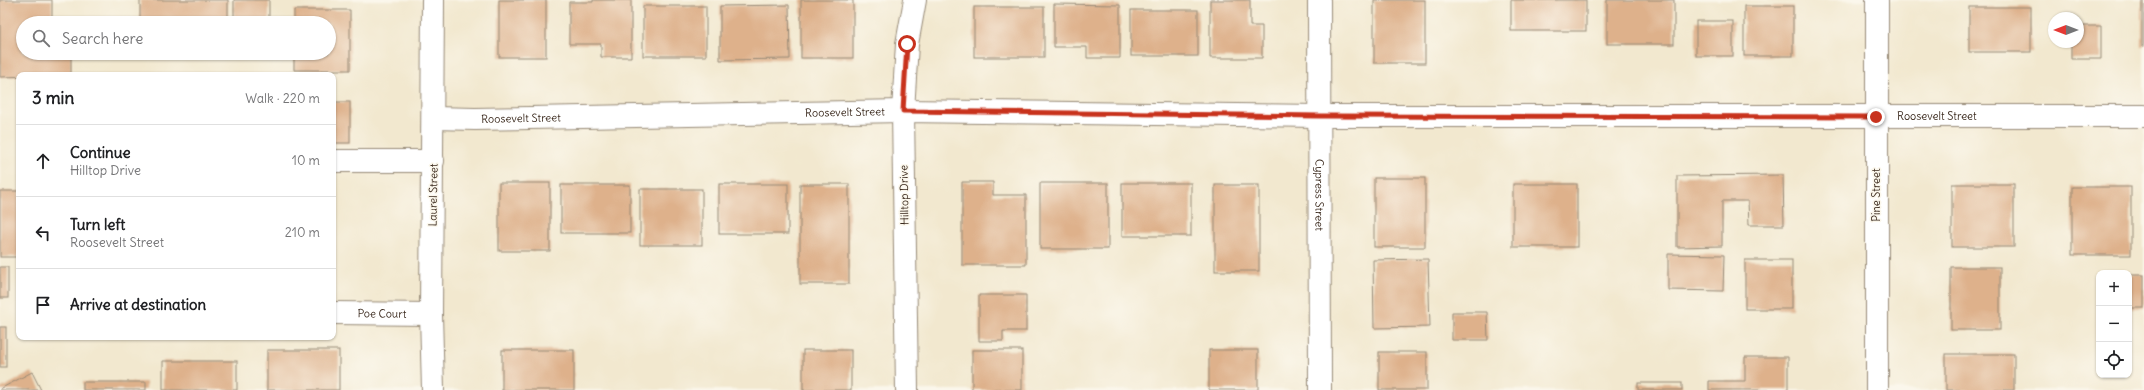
<!DOCTYPE html>
<meta charset="utf-8">
<style>
body{margin:0;font-family:Delius,sans-serif;background:#f2f2f2;color:#202124}
.controls{position:absolute;right:12px;bottom:12px;display:grid;overflow:hidden;border-radius:8px;box-shadow:0 1px 3px #0004}
.controls button{width:36px;height:36px;display:grid;place-items:center;padding:0;border:0;border-bottom:1px solid #e0e0e0;background:#fff;color:#202124;font:20px sans-serif}
.compass{position:absolute;left:2048px;top:12px;width:36px;height:36px;border-radius:50%;background:#fff;box-shadow:0 1px 3px #0004;rotate:270deg}
.stop{position:absolute;width:12px;height:12px;margin:-9px;border:3px solid #c8321e;border-radius:50%;background:#fff}
.stop.end{background:#c8321e;border-color:#fff;box-shadow:0 1px 4px #0008}
.list{margin:0;padding:0;list-style:none}
h2{display:flex;justify-content:space-between;align-items:center;height:52px;margin:0;padding:0 16px;font-size:17px}
h2 small{font-size:13px;font-weight:400;color:#757577}
.list li{display:grid;grid-template-columns:26px 1fr auto;gap:12px;align-items:center;box-sizing:border-box;height:72px;padding:0 16px;border-top:1px solid #e0e0e0}
.list b{display:block;font-size:15px;white-space:nowrap}
.list p{margin:0;font-size:13px;white-space:nowrap;color:#757577}
.list em{font-size:13px;font-style:normal;color:#757577}
.icon{flex:none;width:22px;height:22px;fill:none;stroke:currentColor;stroke-width:2;stroke-linecap:round;stroke-linejoin:round}
.map{position:relative;flex:none;width:2144px;height:390px;overflow:hidden}
.search{position:absolute;background:#fff;box-shadow:0 1px 3px #0004;left:16px;top:16px;width:320px;height:44px;display:flex;align-items:center;gap:10px;box-sizing:border-box;padding:0 14px;border-radius:22px;color:#757577;font-size:15px}
.panel{position:absolute;background:#fff;box-shadow:0 1px 3px #0004;left:16px;top:72px;width:320px;height:268px;border-radius:8px}
.map>svg:first-child{display:block}
.building{fill:#deb18b}
.lines{fill:none;stroke-linecap:round;stroke-linejoin:round}
.minor-casing{stroke:#968976;stroke-width:24}
.minor{stroke:#fff;stroke-width:22}
.route{stroke:#c8321e;stroke-width:5}
.labels{text-anchor:middle;dominant-baseline:central;stroke-width:3;stroke-linejoin:round;paint-order:stroke}
.street-label{font-size:11px;fill:#3b2a1e;stroke:#fbf7ec}
</style>
<div class="map">
<svg width="2144" height="390" viewBox="0 0 2144 390">
<rect width="100%" height="100%" fill="#fbf7ec"/>
<filter id="ink" filterUnits="userSpaceOnUse"><feTurbulence type="fractalNoise" baseFrequency=".025" numOctaves="2"/><feDisplacementMap in="SourceGraphic" scale="8" xChannelSelector="R" yChannelSelector="G"/><feConvolveMatrix kernelMatrix="1 2 1 2 8 2 1 2 1" color-interpolation-filters="sRGB"/></filter>
<filter id="wash" filterUnits="userSpaceOnUse"><feTurbulence type="fractalNoise" baseFrequency=".012" numOctaves="4" result="noise"/><feDisplacementMap in="SourceGraphic" scale="16" xChannelSelector="R" yChannelSelector="G"/><feGaussianBlur stdDeviation="0.9" result="paint"/><feColorMatrix in="noise" values="0 0 0 0 0 0 0 0 0 0 0 0 0 0 0 0 0 1.4 0 .05"/><feComposite in="paint" operator="in"/></filter>
<g filter="url(#wash)">
<rect width="100%" height="100%" fill="#f2e8cf"/>
<g id="blocks">
<g class="building">
<polygon points="0,0 52,0 52,23 23,23 23,53 71,53 71,75 0,77"/>
<rect x="140" y="0" width="88" height="23"/>
<rect x="234" y="0" width="35" height="23"/>
<rect x="499" y="0" width="47" height="57"/>
<polygon points="593,0 631,0 631,57 601,57 601,44 569,44 569,2 593,2"/>
<rect x="801" y="0" width="52" height="58"/>
<polygon points="1210,0 1250,0 1250,26 1262,26 1262,58 1210,58"/>
<rect x="1374" y="0" width="51" height="63"/>
<rect x="1511" y="0" width="75" height="31"/>
<rect x="1607" y="0" width="67" height="44"/>
<rect x="2142" y="0" width="2" height="46"/>
<polygon points="1054,4 1120,5 1120,58 1087,58 1087,47 1054,47"/>
<polygon points="789,5 790,59 720,60 720,6"/>
<rect x="643" y="6" width="63" height="50"/>
<rect x="1744" y="6" width="49" height="50"/>
<rect x="974" y="7" width="70" height="50"/>
<rect x="1969" y="7" width="62" height="45"/>
<polygon points="294,10 350,10 350,70 294,70 294,53 329,53 329,23 294,23"/>
<rect x="1131" y="10" width="67" height="46"/>
<rect x="1696" y="21" width="37" height="35"/>
<polygon points="2078,26 2101,26 2101,59 2071,59 2071,42 2078,42"/>
<rect x="140" y="53" width="88" height="3"/>
<rect x="333" y="102" width="17" height="41"/>
<polygon points="1783,175 1784,225 1749,225 1748,201 1722,201 1722,246 1677,247 1677,176"/>
<rect x="1374" y="178" width="51" height="69"/>
<polygon points="962,182 993,182 993,195 1026,195 1026,265 962,265"/>
<rect x="499" y="183" width="51" height="68"/>
<rect x="1040" y="183" width="68" height="66"/>
<rect x="1122" y="183" width="69" height="53"/>
<rect x="719" y="184" width="69" height="50"/>
<rect x="800" y="184" width="49" height="100"/>
<rect x="1513" y="184" width="64" height="63"/>
<rect x="1952" y="184" width="62" height="63"/>
<rect x="561" y="185" width="69" height="48"/>
<rect x="1215" y="185" width="44" height="86"/>
<rect x="2072" y="187" width="59" height="68"/>
<rect x="640" y="189" width="62" height="56"/>
<rect x="0" y="191" width="19" height="66"/>
<polygon points="1668,254 1724,255 1723,291 1668,290"/>
<polygon points="1428,259 1430,327 1374,328 1373,260"/>
<rect x="1745" y="260" width="47" height="49"/>
<rect x="0" y="267" width="8" height="31"/>
<rect x="1951" y="267" width="49" height="63"/>
<rect x="2129" y="275" width="15" height="33"/>
<polygon points="979,295 1026,295 1026,331 1003,331 1003,341 979,341"/>
<polygon points="1452,312 1487,312 1488,340 1452,340"/>
<rect x="0" y="327" width="6" height="40"/>
<rect x="267" y="350" width="72" height="40"/>
<rect x="502" y="350" width="72" height="40"/>
<rect x="803" y="350" width="48" height="40"/>
<rect x="972" y="350" width="50" height="40"/>
<rect x="1209" y="350" width="49" height="40"/>
<rect x="1379" y="352" width="48" height="38"/>
<rect x="1946" y="354" width="68" height="36"/>
<polygon points="1745,357 1788,357 1788,390 1709,390 1709,381 1745,381"/>
<rect x="163" y="361" width="74" height="29"/>
<polygon points="32,372 41,390 0,390 0,389"/>
<rect x="83" y="382" width="63" height="8"/>
<rect x="1638" y="383" width="44" height="7"/>
</g>
</g>
</g>
<g filter="url(#ink)">
<use href="#blocks" fill-opacity="0" stroke="#968976" stroke-width="1"/>
<g class="lines">
<g class="minor-casing">
<g id="minor">
<polyline points="433,0 431,314 433,390"/>
<path id="s1" d="M1319 0 1320 390"/>
<path id="s2" d="M434 118 475 119 903 111 1319 116H2144"/>
<polyline points="333,161 433,161"/>
<path id="s3" d="M333 313 431 314"/>
<polyline points="907,390 903,111 907,44 915,0"/>
<polyline points="1877,390 1877,0"/>
</g>
</g>
<use href="#minor" class="minor"/>
</g>
</g>
<g class="lines" filter="url(#ink)">
<polyline class="route" points="907,44 903,111 1319,116 1876,117"/>
</g>
<g class="labels">
<g class="street-label">
<text stroke="none"><textPath href="#s2" startOffset="411">Roosevelt Street</textPath></text>
<text stroke="none"><textPath href="#s2" startOffset="1503">Roosevelt Street</textPath></text>
<text stroke="none"><textPath href="#s2" startOffset="87">Roosevelt Street</textPath></text>
<text transform="translate(433 195) rotate(-89)">Laurel Street</text>
<text transform="translate(904 195) rotate(-91)">Hilltop Drive</text>
<text stroke="none"><textPath href="#s1" startOffset="195">Cypress Street</textPath></text>
<text transform="translate(1876 195) rotate(-90)">Pine Street</text>
<text stroke="none"><textPath href="#s3" startOffset="49">Poe Court</textPath></text>
</g>
</g>
</svg>
<div class="controls">
<button>+</button>
<button>−</button>
<button><svg class="icon" aria-label="locate" viewBox="0 0 24 24"><circle cx="12" cy="12" r="6"/><path d="M12 2v4M12 18v4M2 12h4M18 12h4"/></svg></button>
</div>
<svg class="compass" viewBox="-18 -18 36 36"><path d="M0-13l5 13h-10z" fill="#e53935"/><path d="M0 13l5-13h-10z" fill="#757577"/></svg>
<div class="stop" style="left:907px;top:44px"></div>
<div class="stop end" style="left:1876px;top:117px"></div>
<div class="search"><svg class="icon" aria-label="search" viewBox="0 0 24 24"><circle cx="10" cy="10" r="6"/><path d="M15 15l6 6"/></svg>Search here</div>
<section class="panel">
<h2>3 min<small>Walk · 220 m</small></h2>
<ul class="list">
<li><svg class="icon" aria-label="ahead" viewBox="0 0 24 24"><path d="M12 20V5M6 11l6-6 6 6"/></svg><div><b>Continue</b><p>Hilltop Drive</p></div><em>10 m</em></li>
<li><svg class="icon" aria-label="left" viewBox="0 0 24 24"><path d="M17 20v-9H6M10 6l-5 5 5 5"/></svg><div><b>Turn left</b><p>Roosevelt Street</p></div><em>210 m</em></li>
<li><svg class="icon" aria-label="arrive" viewBox="0 0 24 24"><path d="M6 21V4h12l-3 4 3 4H6"/></svg><div><b>Arrive at destination</b></div></li>
</ul>
</section>
</div>
